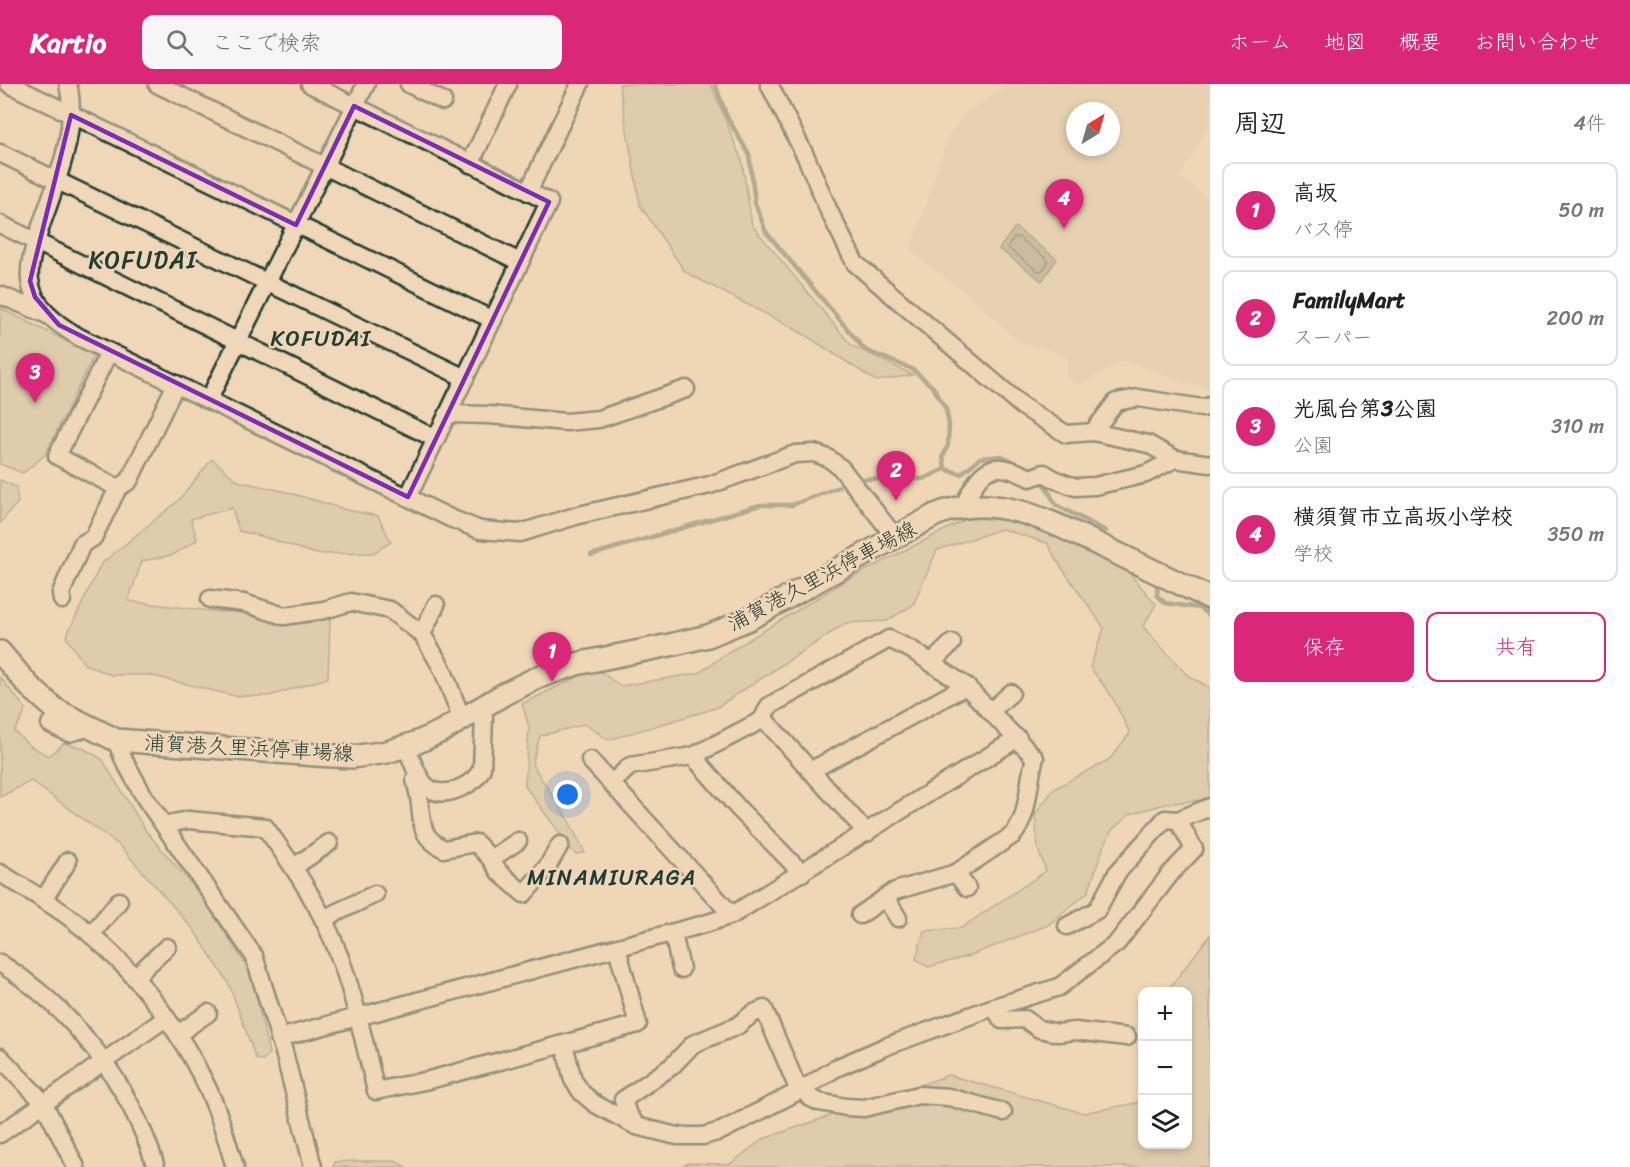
<!DOCTYPE html>
<html lang="ja">
<meta charset="utf-8">
<style>
body{margin:0;font-family:Sriracha,"Klee One",sans-serif;background:#f6f6f6;color:#222}
.controls{position:absolute;right:18px;bottom:18px;display:grid;overflow:hidden;border-radius:12px;box-shadow:0 3px 9px #0003}
.controls button{width:54px;height:54px;display:grid;place-items:center;padding:0;border:0;border-bottom:2px solid #e0e0e0;background:#fff;color:#222;font:30px sans-serif}
.compass{position:absolute;left:1066px;top:18px;width:54px;height:54px;border-radius:50%;background:#fff;box-shadow:0 3px 9px #0003;rotate:37deg}
.you{position:absolute;left:568px;top:711px;width:21px;height:21px;margin:-15px;border:4px solid #fff;border-radius:50%;background:#1a73e8;box-shadow:0 0 0 9px #1a73e833}
.badge{display:grid;place-items:center;width:39px;height:39px;border-radius:50%;background:#db2777;color:#fff;font-size:20px;font-weight:700}
.pin{position:absolute;translate:-50% -50px;filter:drop-shadow(0 2px 3px #0008)}
.pin::after{content:'';position:absolute;top:32px;width:21px;height:18px;background:inherit;clip-path:polygon(0 0,100% 0,50% 100%)}
.list{margin:0;padding:0;list-style:none}
h2{display:flex;justify-content:space-between;align-items:center;height:78px;margin:0;padding:0 24px;font-size:26px}
h2 small{font-size:20px;font-weight:400;color:#767676}
.list li{display:grid;grid-template-columns:39px 1fr auto;gap:18px;align-items:center;box-sizing:border-box;height:96px;margin:0 12px 12px;padding:0 12px;border:2px solid #e0e0e0;border-radius:12px}
.list b{display:block;font-size:22px;white-space:nowrap}
.list p{margin:0;font-size:20px;white-space:nowrap;color:#767676}
.list em{font-size:20px;font-style:normal;color:#767676}
.actions{display:flex;gap:12px;padding:18px 24px}
.actions a{flex:1;padding:14px 0;border:2px solid #db2777;border-radius:12px;text-align:center;font-size:21px;color:#db2777}
.actions .main{background:#db2777;color:#fff}
.icon{flex:none;width:33px;height:33px;fill:none;stroke:currentColor;stroke-width:2;stroke-linecap:round;stroke-linejoin:round}
.map{position:relative;flex:none;width:1210px;height:1083px;overflow:hidden}
header{display:flex;align-items:center;gap:36px;box-sizing:border-box;height:84px;padding:0 30px;background:#db2777;color:#fff}
header strong{font-size:28px}
nav{display:flex;gap:33px;margin-inline-start:auto;font-size:21px}
.search{width:420px;height:54px;background:#f6f6f6;display:flex;align-items:center;gap:15px;box-sizing:border-box;padding:0 21px;border-radius:12px;color:#767676;font-size:22px}
main{display:flex}
aside{flex:1;background:#fff}
.map>svg:first-child{display:block}
.built{fill:#ddcaac;fill-rule:evenodd}
.green{fill:#cdbea2;stroke:#767e6b;stroke-width:1.5}
.water{fill:#9d9b83;stroke:#6b7563;stroke-width:1.5}
.lines{fill:none;stroke-linecap:round;stroke-linejoin:round}
.shore{stroke:#516354;stroke-width:1.5}
.stream{stroke:#6b7563;stroke-width:4.5}
.minor-casing{stroke:#1f3d34;stroke-width:21}
.major-casing{stroke:#1f3d34;stroke-width:26}
.minor{stroke:#efd7b7;stroke-width:16}
.major{stroke:#efd7b7;stroke-width:21}
.marked{fill:none;stroke:#7b2cbf;stroke-width:4.5;stroke-linejoin:round}
.labels{text-anchor:middle;dominant-baseline:central;stroke-width:5;stroke-linejoin:round;paint-order:stroke}
.street-label{font-size:21px;fill:#1f3d34;stroke:#efd7b7}
.neighbourhood-label{font-size:22px;letter-spacing:1.5px;fill:#1f3d34;stroke:#efd7b7}
.quarter-label{font-size:24px;letter-spacing:1.5px;fill:#1f3d34;stroke:#efd7b7}
</style>
<header>
<strong>Kartio</strong>
<div class="search"><svg class="icon" aria-label="search" viewBox="0 0 24 24"><circle cx="10" cy="10" r="6"/><path d="M15 15l6 6"/></svg>ここで検索</div>
<nav><a>ホーム</a><a>地図</a><a>概要</a><a>お問い合わせ</a></nav>
</header>
<main>
<div class="map">
<svg width="1210" height="1083" viewBox="0 0 1210 1083">
<rect width="100%" height="100%" fill="#efd7b7"/>
<filter id="ink" filterUnits="userSpaceOnUse"><feTurbulence type="fractalNoise" baseFrequency=".0167" numOctaves="2"/><feDisplacementMap in="SourceGraphic" scale="12" xChannelSelector="R" yChannelSelector="G"/><feConvolveMatrix kernelMatrix="1 2 1 2 8 2 1 2 1" color-interpolation-filters="sRGB"/></filter>
<g filter="url(#ink)">
<path class="built" d="M1010 0H1210V36L1200 59 1180 93 1210 116V302L1183 299 1140 281 1122 277 1087 297 1077 300 1066 295 1068 275 1062 270 1018 257 966 209 910 167 948 53 964 30ZM1075 27H1111V63H1075Z"/>
<g class="green">
<polygon points="619,0 711,0 742,77 752,141 851,261 913,291 876,297 802,249 685,188 640,121"/>
<polygon points="0,224 94,271 45,371 23,389 0,380"/>
<polygon points="212,375 238,397 287,408 347,426 378,432 391,458 373,469 316,470 261,452 239,447 232,424 191,435 197,456 173,471 142,477 128,517 220,528 294,523 330,536 328,594 269,612 235,612 149,591 111,591 84,580 66,553 101,480 178,417"/>
<polygon points="0,396 16,403 18,418 0,439"/>
<polygon points="970,433 1023,438 1123,482 1156,520 1143,543 1187,591 1210,604 1210,715 1166,720 1130,730 1112,746 1103,764 1088,808 1048,841 966,873 928,883 916,875 924,847 961,844 1046,787 1038,765 1035,730 1054,705 1110,675 1130,649 1112,613 1090,583 1104,544 1057,477 1047,459 1002,445 937,466 913,521 887,537 846,539 716,624 608,656 585,640 540,652 532,680 569,737 585,769 575,770 525,702 529,643 522,620 596,584 620,602 699,589 727,569 845,497"/>
<polygon points="0,593 25,624 23,633 14,647 30,662 49,672 64,659 83,664 102,675 146,747 201,811 251,889 269,969 263,976 256,975 229,900 194,846 120,762 31,697 0,713"/>
<polygon points="1210,851 1210,1083 681,1083 688,1079 730,1080 763,1055 949,991 1083,1029 1142,1018 1142,1060 1188,1060 1188,908 1167,907"/>
<polygon points="359,1077 395,1077 406,1083 333,1083 335,1078"/>
</g>
<polygon class="water" points="1015,143 1057,175 1042,197 999,165"/>
<g class="lines">
<polygon class="shore" points="1018,153 1047,175 1048,178 1042,187 1038,187 1009,165 1008,162 1014,154"/>
<g class="stream">
<polyline points="715,0 727,33 749,70 755,119 766,148 865,266 912,285 933,303 946,325 949,341 948,361 943,372 945,385 961,390 980,374 1002,372 1025,383"/>
<polyline points="863,395 923,395 945,385"/>
<polyline points="1038,395 1046,403 1056,421 1106,447"/>
<polyline points="591,471 760,421 792,421 839,403"/>
<polyline points="1158,496 1157,511 1165,519 1199,524 1210,532"/>
</g>
<g class="minor-casing">
<g id="minor">
<polyline points="9,0 493,236"/>
<path d="M68 0C79 47 56 98 41 142 36 159 28 178 30 196 33 224 57 240 79 253L450 434 480 446 520 449 579 431 710 401 795 370 814 369 828 374 841 384 895 453"/>
<polyline points="157,0 520,178"/>
<polyline points="310,0 549,118 408,413"/>
<polyline points="409,0 443,17"/>
<polyline points="769,0 806,73 829,127 855,179 885,205 1022,322 1066,350 1093,348 1148,360 1175,375 1210,380"/>
<polyline points="0,69 465,294"/>
<polyline points="470,80 508,0"/>
<polyline points="528,108 580,0"/>
<polyline points="0,140 436,355"/>
<polyline points="0,211 48,231"/>
<polyline points="109,268 57,372 118,404"/>
<polyline points="209,315 366,0"/>
<polyline points="449,330 489,331 566,338 599,335 686,305"/>
<polyline points="1093,348 1116,318 1138,314 1202,324 1210,322"/>
<path d="M963 423C973 402 983 376 1011 386 1018 388 1023 391 1030 394L1044 389 1056 396 1075 403 1095 402 1146 390 1175 375"/>
<polyline points="210,515 244,519 284,532 324,526 351,518 390,526 422,550 442,584 462,635"/>
<polyline points="62,516 61,509 82,460 93,454 118,404 129,397 176,300"/>
<polyline points="422,550 436,521"/>
<polyline points="931,579 952,559"/>
<polyline points="991,627 1011,609"/>
<polyline points="764,635 867,749"/>
<polyline points="50,640 69,649 90,643"/>
<polyline points="116,656 124,676 145,714 254,872 284,968 313,1083"/>
<path d="M406 662C417 688 423 719 458 705 468 701 478 694 482 684L484 633 480 624"/>
<polyline points="693,672 739,725 802,789"/>
<polyline points="590,676 732,831"/>
<polyline points="810,687 966,602"/>
<path d="M418 691 415 695C416 701 418 707 419 713 423 738 418 752 444 765L476 759 491 775 499 788 524 810 547 783 560 761"/>
<path d="M612 699 630 682 693 672 762 636 769 622 889 555 912 566 966 602 1035 674C1027 699 1030 731 1013 751L956 789 895 807 860 831"/>
<path d="M164 741 188 736 265 743C295 784 323 826 340 874 356 917 365 963 376 1007L429 996 638 940 617 864"/>
<polyline points="491,775 518,757"/>
<polyline points="294,783 329,759"/>
<path d="M0 789C23 803 47 817 69 833 126 875 173 934 204 997 218 1024 226 1054 235 1083"/>
<polyline points="956,789 967,804"/>
<polyline points="885,813 898,834"/>
<polyline points="43,816 68,777"/>
<polyline points="323,835 375,810"/>
<polyline points="1067,842 1097,826 1117,789 1165,735 1178,736"/>
<polyline points="673,849 681,885"/>
<polyline points="91,851 119,817"/>
<path d="M0 879C75 927 129 998 156 1083"/>
<polyline points="135,893 167,863"/>
<polyline points="994,923 1002,936 1025,935 1039,945 1058,949 1075,947 1127,953"/>
<polyline points="178,950 208,929"/>
<polyline points="279,954 708,839 732,831 1018,654"/>
<polyline points="564,960 573,996 582,1009 595,1020 636,1042 677,1052 703,1052 721,1047 803,1005 836,984 887,962 994,923 1059,903 1117,859 1171,789 1194,765 1178,736 1210,723"/>
<polyline points="0,973 43,1018 76,1083"/>
<polyline points="803,1005 809,1013 819,1018 846,1023 864,1024 919,1011 949,1013 1003,1028"/>
<polyline points="636,1041 627,1028 623,1016 672,982 693,960 737,942 752,930 764,925 799,1007"/>
<polyline points="0,1050 166,934"/>
</g>
</g>
<g class="major-casing">
<path id="major" d="M0 568 29 602 56 626 116 656 316 671 352 673 387 668 418 658 442 647 506 609 539 593 576 580 670 561 708 552 749 535 935 431C996 405 1055 440 1110 466 1143 482 1177 498 1210 514"/>
</g>
<use href="#minor" class="minor"/>
<use href="#major" class="major"/>
</g>
</g>
<path d="M0 0H1210V1083H0ZM354 22 549 118 408 413 59 241 35 213 30 197 71 31 296 141Z" fill="#efd7b7" fill-opacity=".55" fill-rule="evenodd"/>
<path class="marked" d="M354 22 549 118 408 413 59 241 35 213 30 197 71 31 296 141Z"/>
<g class="labels">
<g class="street-label">
<text transform="translate(822 492) rotate(-28)">浦賀港久里浜停車場線</text>
<text transform="translate(249 664) rotate(3)">浦賀港久里浜停車場線</text>
</g>
<g class="neighbourhood-label">
<text x="321" y="254">KOFUDAI</text>
<text x="612" y="793">MINAMIURAGA</text>
</g>
<g class="quarter-label">
<text x="143" y="176">KOFUDAI</text>
</g>
</g>
</svg>
<div class="controls">
<button>+</button>
<button>−</button>
<button><svg class="icon" aria-label="layers" viewBox="0 0 24 24"><path d="M12 4l9 5-9 5-9-5zM3 14l9 5 9-5"/></svg></button>
</div>
<svg class="compass" viewBox="-18 -18 36 36"><path d="M0-13l5 13h-10z" fill="#e53935"/><path d="M0 13l5-13h-10z" fill="#767676"/></svg>
<div class="you"></div>
<div class="pin badge" style="left:552px;top:598px">1</div>
<div class="pin badge" style="left:896px;top:417px">2</div>
<div class="pin badge" style="left:35px;top:319px">3</div>
<div class="pin badge" style="left:1064px;top:145px">4</div>
</div>
<aside>
<h2>周辺<small>4件</small></h2>
<ul class="list">
<li><span class="badge">1</span><div><b>高坂</b><p>バス停</p></div><em>50 m</em></li>
<li><span class="badge">2</span><div><b>FamilyMart</b><p>スーパー</p></div><em>200 m</em></li>
<li><span class="badge">3</span><div><b>光風台第3公園</b><p>公園</p></div><em>310 m</em></li>
<li><span class="badge">4</span><div><b>横須賀市立高坂小学校</b><p>学校</p></div><em>350 m</em></li>
</ul>
<div class="actions"><a class="main">保存</a><a>共有</a></div>
</aside>
</main>
